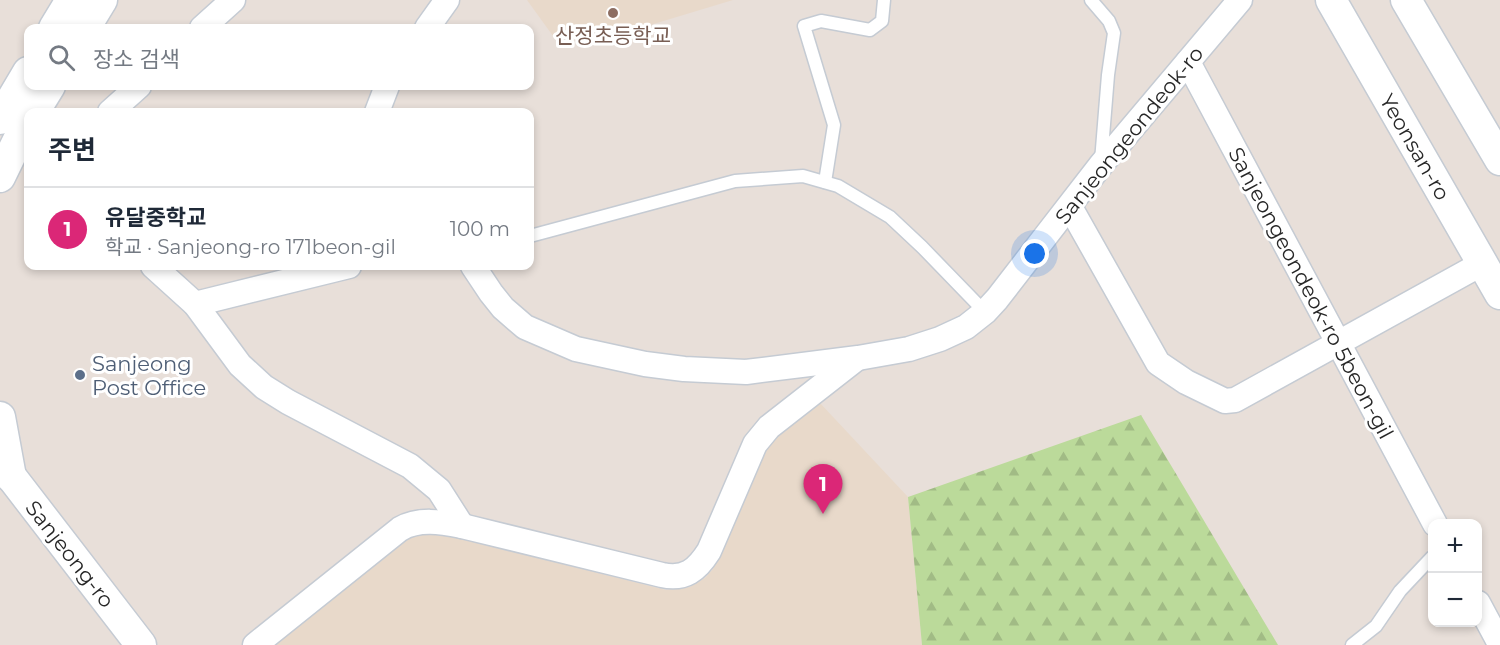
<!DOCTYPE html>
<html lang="ko">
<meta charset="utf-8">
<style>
body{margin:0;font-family:Montserrat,"Noto Sans KR",sans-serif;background:#f2f2f3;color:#1f2937}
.controls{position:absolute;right:18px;bottom:18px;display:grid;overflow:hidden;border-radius:12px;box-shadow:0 3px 9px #0003}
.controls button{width:54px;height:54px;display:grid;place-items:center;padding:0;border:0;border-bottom:2px solid #e0e1e3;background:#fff;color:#1f2937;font:30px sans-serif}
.you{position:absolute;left:1035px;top:254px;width:21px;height:21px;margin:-15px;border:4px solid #fff;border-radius:50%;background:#1a73e8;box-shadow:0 0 0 9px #1a73e833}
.badge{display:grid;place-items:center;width:39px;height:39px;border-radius:50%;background:#db2777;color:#fff;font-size:20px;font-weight:700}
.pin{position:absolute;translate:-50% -50px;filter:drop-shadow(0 2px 3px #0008)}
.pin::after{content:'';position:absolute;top:32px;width:21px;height:18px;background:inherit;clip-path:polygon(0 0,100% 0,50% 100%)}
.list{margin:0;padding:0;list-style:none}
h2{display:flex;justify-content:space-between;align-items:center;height:78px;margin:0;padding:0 24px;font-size:26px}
h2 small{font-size:20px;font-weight:400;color:#747a83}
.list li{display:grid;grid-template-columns:39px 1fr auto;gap:18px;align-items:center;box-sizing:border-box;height:84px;padding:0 24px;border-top:2px solid #e0e1e3}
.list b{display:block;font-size:22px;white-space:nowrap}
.list p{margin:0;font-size:20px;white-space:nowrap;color:#747a83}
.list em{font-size:20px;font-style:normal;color:#747a83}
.icon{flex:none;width:33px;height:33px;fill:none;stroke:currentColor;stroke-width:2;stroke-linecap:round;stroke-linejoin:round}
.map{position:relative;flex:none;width:1500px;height:645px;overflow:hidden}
.search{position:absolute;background:#fff;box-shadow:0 3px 9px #0003;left:24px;top:24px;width:510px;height:66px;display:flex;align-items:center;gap:15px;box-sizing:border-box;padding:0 21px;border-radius:12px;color:#747a83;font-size:22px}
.panel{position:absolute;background:#fff;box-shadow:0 3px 9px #0003;left:24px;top:108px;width:510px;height:162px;border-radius:12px}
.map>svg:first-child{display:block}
.education{fill:#e8d9ca}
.forest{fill:url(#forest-firs)}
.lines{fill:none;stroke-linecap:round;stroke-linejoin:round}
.service-casing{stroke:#c5cbd3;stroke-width:15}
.minor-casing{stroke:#c5cbd3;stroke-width:27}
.tertiary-casing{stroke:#c5cbd3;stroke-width:33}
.service{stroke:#fff;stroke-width:12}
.minor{stroke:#fff;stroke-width:24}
.tertiary{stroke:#fff;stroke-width:30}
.education-dot{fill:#8d6e63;stroke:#fff;stroke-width:2}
.service-dot{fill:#5c6f8a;stroke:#fff;stroke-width:2}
.labels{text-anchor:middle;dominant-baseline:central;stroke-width:6;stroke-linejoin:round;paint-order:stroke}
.education-label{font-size:21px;fill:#785e54;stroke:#fff}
.street-label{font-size:21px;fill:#272727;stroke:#fff}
.service-label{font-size:21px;fill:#4e5e75;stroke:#fff;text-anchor:start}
</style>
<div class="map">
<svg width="1500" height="645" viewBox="0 0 1500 645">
<defs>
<pattern id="forest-firs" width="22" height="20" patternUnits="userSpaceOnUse" patternTransform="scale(1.5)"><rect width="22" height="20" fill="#bbda9a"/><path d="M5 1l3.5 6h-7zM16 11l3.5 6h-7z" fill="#a1bb85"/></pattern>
</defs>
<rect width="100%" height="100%" fill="#e8dfd9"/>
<g class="education">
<polygon points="527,0 733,0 647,26 553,36"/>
<polygon points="820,403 908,497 922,645 275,645 416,531 440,533 666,590 690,587 705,578 713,569 767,438"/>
</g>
<polygon class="forest" points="1141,415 1278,645 922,645 908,497"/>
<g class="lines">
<g class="service-casing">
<g id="service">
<polyline points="1091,0 1109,21 1114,33 1108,75 1101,161"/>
<polyline points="825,182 834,125 804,26 821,21 870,30 882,21 884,0"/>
<polyline points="530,236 735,181 803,176 838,186 890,217 922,247 985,312"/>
<polyline points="1352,645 1376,626 1400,591 1432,557"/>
</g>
</g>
<g class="minor-casing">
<g id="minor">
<polyline points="202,28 233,0"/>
<polyline points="427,28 447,0"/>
<polyline points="1188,62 1435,524"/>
<polyline points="110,112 139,86"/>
<polyline points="377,112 387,86"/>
<polyline points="1070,207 1158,363 1186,382 1225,401 1235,400 1483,263"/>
<polyline points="153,266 195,304 240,365 264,387 288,402 410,466 439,490 462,526"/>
<polyline points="473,266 491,293 503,308 525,327 576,349 645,364 684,369 746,372 858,358 909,349 940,339 966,327 985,312 997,299 1100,166 1240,0"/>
<polyline points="195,304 349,266"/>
<polyline points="1478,603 1500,644"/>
<path d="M255 645 400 529C419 518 441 522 462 526L662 575C685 580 697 570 709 551L755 444 769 427 856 359"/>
</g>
</g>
<g class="tertiary-casing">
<g id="tertiary">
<polyline points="1331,0 1500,294"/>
<polyline points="1406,0 1500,160"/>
<polyline points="54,28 71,0"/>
<polyline points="85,28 102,0"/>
<polyline points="34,112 50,86"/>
<polyline points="0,119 28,72"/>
<polyline points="0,177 21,134 28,122"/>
<polyline points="0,417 11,477"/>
<polyline points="0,462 141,645"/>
</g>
</g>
<use href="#service" class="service"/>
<use href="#minor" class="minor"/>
<use href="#tertiary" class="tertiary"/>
</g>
<circle class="education-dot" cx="613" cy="13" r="6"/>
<circle class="service-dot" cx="80" cy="375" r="6"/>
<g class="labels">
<g class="education-label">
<text x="613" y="35">산정초등학교</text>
</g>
<g class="street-label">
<text transform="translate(1129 135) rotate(-51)">Sanjeongeondeok-ro</text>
<text transform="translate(1415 147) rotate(60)">Yeonsan-ro</text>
<text transform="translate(1311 293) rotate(62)">Sanjeongeondeok-ro 5beon-gil</text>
<text transform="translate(70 554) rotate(52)">Sanjeong-ro</text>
</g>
<g class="service-label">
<text x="92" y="363">Sanjeong<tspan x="92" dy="24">Post Office</tspan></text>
</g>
</g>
</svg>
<div class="controls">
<button>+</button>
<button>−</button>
</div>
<div class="you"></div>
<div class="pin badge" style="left:823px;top:514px">1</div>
<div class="search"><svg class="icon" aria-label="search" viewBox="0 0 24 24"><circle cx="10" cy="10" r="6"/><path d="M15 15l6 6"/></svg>장소 검색</div>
<section class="panel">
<h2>주변<small></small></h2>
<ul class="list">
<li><span class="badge">1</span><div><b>유달중학교</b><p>학교 · Sanjeong-ro 171beon-gil</p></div><em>100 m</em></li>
</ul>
</section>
</div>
